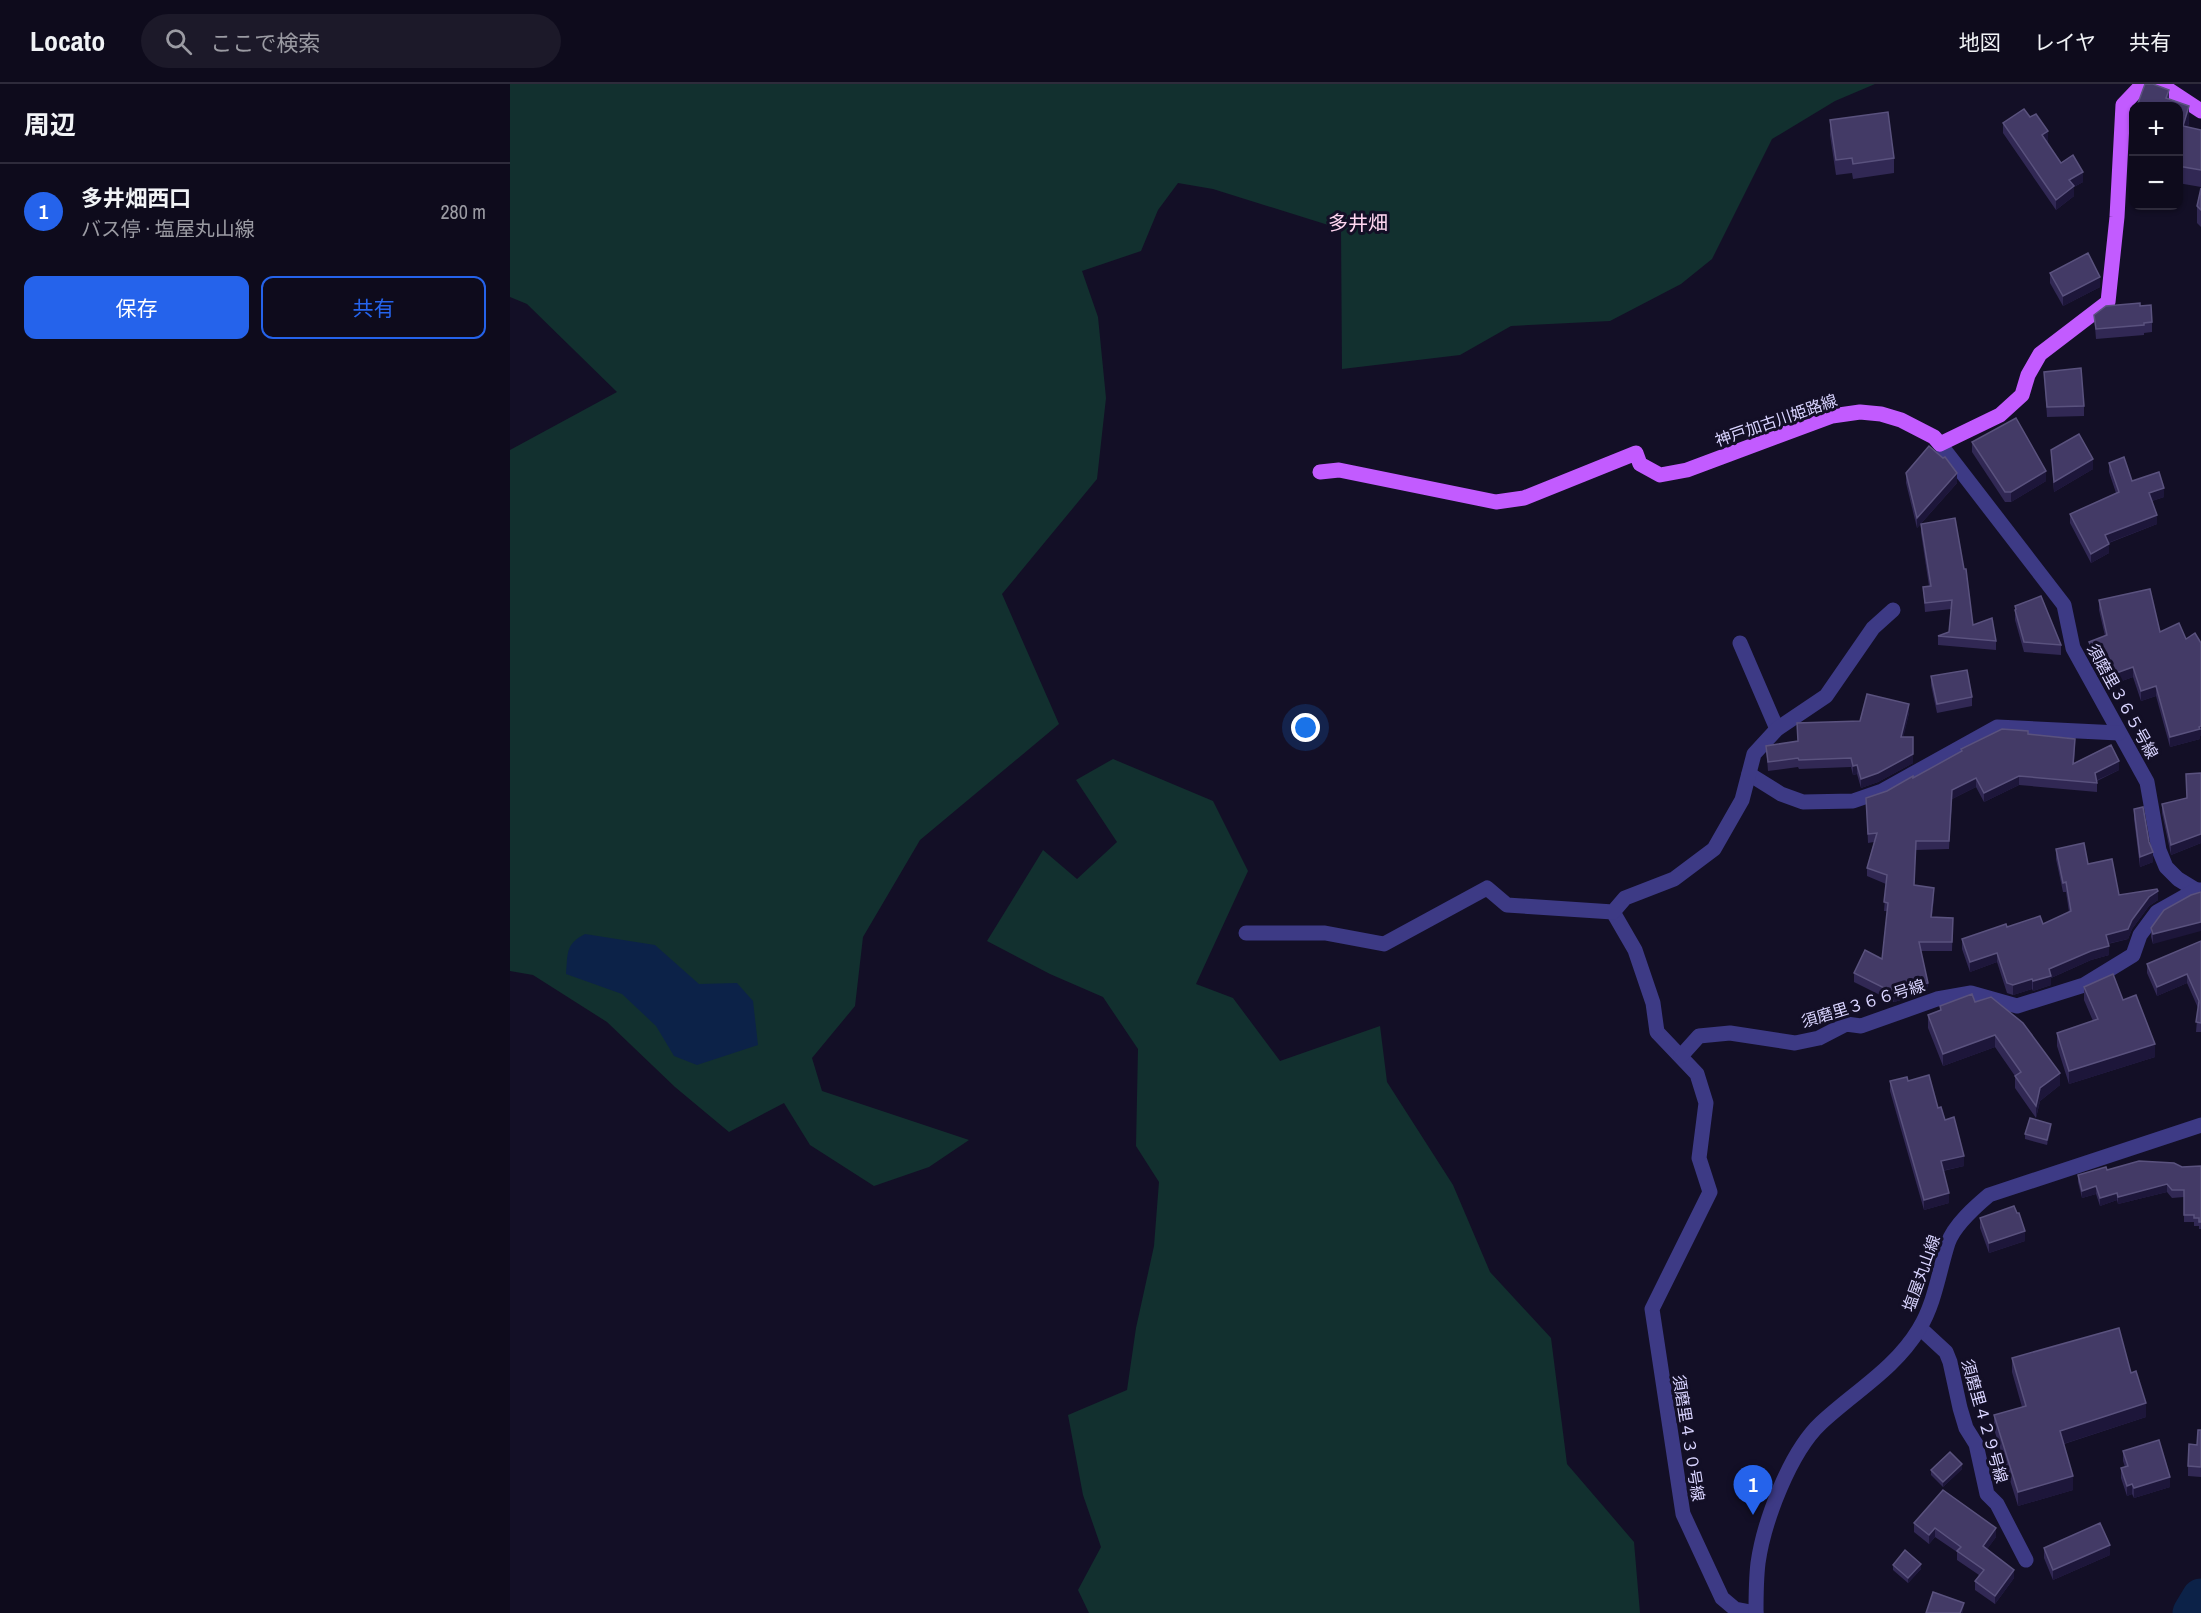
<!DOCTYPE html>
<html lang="ja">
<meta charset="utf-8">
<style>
body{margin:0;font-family:"Archivo Narrow","Noto Sans JP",sans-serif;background:#1c1929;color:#f1f3f6}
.controls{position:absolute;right:18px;top:18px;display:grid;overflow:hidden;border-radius:12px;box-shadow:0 2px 4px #0004}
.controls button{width:54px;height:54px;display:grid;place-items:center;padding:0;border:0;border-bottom:2px solid #2e2b3b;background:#0e0b1c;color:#f1f3f6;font:30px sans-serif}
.you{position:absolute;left:796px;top:644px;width:21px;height:21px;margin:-15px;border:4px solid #fff;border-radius:50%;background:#1a73e8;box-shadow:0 0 0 9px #1a73e833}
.badge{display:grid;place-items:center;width:39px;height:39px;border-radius:50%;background:#2563eb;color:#fff;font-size:20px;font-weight:700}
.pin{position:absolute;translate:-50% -50px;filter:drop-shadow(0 2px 3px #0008)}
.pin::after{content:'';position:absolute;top:32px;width:21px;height:18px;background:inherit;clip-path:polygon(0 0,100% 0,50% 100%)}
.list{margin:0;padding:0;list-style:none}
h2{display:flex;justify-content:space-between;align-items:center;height:78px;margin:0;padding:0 24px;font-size:26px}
h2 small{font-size:20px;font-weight:400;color:#9b9ba3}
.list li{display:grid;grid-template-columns:39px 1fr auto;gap:18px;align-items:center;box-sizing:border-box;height:96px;padding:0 24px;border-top:2px solid #2e2b3b}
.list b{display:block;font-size:22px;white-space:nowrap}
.list p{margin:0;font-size:20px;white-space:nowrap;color:#9b9ba3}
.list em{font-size:20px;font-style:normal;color:#9b9ba3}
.actions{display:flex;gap:12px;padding:18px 24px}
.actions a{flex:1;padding:14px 0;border:2px solid #2563eb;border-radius:12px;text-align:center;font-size:21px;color:#2563eb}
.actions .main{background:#2563eb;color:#fff}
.icon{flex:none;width:33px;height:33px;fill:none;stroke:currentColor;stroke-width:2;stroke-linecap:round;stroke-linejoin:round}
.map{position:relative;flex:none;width:1691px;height:1529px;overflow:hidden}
header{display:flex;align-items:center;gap:36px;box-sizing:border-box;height:84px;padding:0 30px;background:#0e0b1c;border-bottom:2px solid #2e2b3b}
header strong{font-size:28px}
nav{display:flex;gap:33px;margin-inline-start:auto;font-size:21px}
.search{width:420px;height:54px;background:#1c1929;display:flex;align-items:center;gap:15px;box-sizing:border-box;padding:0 21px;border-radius:33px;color:#9b9ba3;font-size:22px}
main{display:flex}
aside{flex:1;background:#0e0b1c}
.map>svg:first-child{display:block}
.green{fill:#12302f}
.water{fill:#0c2248}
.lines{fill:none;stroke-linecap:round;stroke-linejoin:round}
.river{stroke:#0c2248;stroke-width:39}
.minor{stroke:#3d3a85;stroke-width:15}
.tertiary{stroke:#3d3a85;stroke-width:15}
.primary{stroke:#c25bff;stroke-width:15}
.wall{fill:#312854}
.shaded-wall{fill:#1d163a}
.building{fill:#433a66;stroke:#5a527e;stroke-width:1.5}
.labels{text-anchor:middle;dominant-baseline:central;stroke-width:6;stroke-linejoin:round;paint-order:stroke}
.street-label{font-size:16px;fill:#d9d4ff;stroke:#130f26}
.quarter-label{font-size:20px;fill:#ffd6f0;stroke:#130f26}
</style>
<header>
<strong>Locato</strong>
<div class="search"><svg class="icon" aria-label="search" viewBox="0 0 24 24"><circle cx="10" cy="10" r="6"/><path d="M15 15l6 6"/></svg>ここで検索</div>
<nav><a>地図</a><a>レイヤ</a><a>共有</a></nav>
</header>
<main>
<aside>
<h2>周辺<small></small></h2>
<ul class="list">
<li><span class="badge">1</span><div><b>多井畑西口</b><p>バス停 · 塩屋丸山線</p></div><em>280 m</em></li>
</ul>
<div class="actions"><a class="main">保存</a><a>共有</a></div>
</aside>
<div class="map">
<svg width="1691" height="1529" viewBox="0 0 1691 1529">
<rect width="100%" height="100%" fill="#130f26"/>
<g class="green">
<polygon points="0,0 1365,0 1325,17 1262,55 1202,175 1171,200 1100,237 1001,242 950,271 832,285 831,145 703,105 668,99 648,126 631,167 572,187 588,233 596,314 587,395 492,510 549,640 410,756 353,853 345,922 302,974 312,1007 459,1056 419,1083 364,1102 300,1061 274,1019 219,1048 165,1003 97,938 23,891 0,887 0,366 107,308 17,220 0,213"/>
<polygon points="603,675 703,717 738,787 686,900 723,914 770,977 870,942 877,998 943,1101 980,1188 1041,1254 1057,1380 1124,1458 1130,1529 579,1529 568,1506 591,1463 573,1411 558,1331 617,1306 626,1244 644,1162 649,1098 626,1062 628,965 593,913 540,890 477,857 533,766 567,795 607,758 566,696"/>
</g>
<path class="water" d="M75 850 145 861 189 900 227 899 243 917 248 961 187 981 164 972 146 942 112 910 56 890C58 870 55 860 75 850Z"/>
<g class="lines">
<polyline class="river" points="1682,1529 1691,1514"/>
<g class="minor">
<polyline points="1430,360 1554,521 1563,564 1637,698 1649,766 1656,783 1668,795 1686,806"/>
<polyline points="1230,559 1267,645"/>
<polyline points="1239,690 1271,710 1293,718 1343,717 1372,707 1487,643 1609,649"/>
<polyline points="1103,828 1125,866 1143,919 1147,948 1187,990 1196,1019 1189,1074 1200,1108 1142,1225 1173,1430 1212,1514 1225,1525 1246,1529"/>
<polyline points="736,849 815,849 874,860 977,804 997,821 1103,828 1115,814 1164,795 1204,765 1232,716 1244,670 1267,645 1316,612 1363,544 1383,526"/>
<polyline points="1171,972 1189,952 1220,949 1285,959 1309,954 1336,940 1351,942 1427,915 1461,909 1507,922 1574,901 1623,871 1630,851 1647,828 1686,806 1691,806"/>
<polyline points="1410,1244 1436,1268 1440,1278 1450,1324 1456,1344 1466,1360 1477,1410 1487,1420 1516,1476"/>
</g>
<path class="tertiary" d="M1246 1529C1246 1512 1246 1496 1248 1479 1254 1437 1280 1368 1311 1339 1344 1308 1385 1285 1409 1245 1425 1219 1429 1187 1438 1159 1444 1141 1466 1122 1479 1111L1691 1041"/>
<g class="primary">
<polyline points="1650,0 1691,27"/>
<polyline points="810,388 829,386 986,418 1014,414 1126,369 1130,380 1150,391 1177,386 1322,332 1350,328 1371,330 1391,336 1424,353 1430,360 1490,331 1512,311 1518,291 1530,270 1598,218 1607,133 1613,21 1630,3 1645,0"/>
</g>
</g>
<g class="wall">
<polygon points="1635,0 1643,0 1659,6 1659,15 1679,22 1679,38 1678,43 1691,46 1691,103 1668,99 1668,22 1627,22"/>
<polygon points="1320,36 1384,74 1384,89 1343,95 1342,89 1326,91 1320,51"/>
<polygon points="1493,39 1538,57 1537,58 1551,79 1573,98 1564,103 1564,112 1546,126 1493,49"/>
<polygon points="1691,104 1691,143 1687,139 1687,122"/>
<polygon points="1540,189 1590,203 1553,222 1540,199"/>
<polygon points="1630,222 1642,238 1642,248 1634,249 1634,251 1586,255 1584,231"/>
<polygon points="1534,288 1574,322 1574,332 1537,333"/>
<polygon points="1462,358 1536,397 1501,418 1495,418 1462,368"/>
<polygon points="1541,366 1583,385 1544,408"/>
<polygon points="1599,379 1622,397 1654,413 1642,417 1647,440 1599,459 1599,469 1581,479 1560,439 1560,430 1606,409 1599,388"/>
<polygon points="1396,389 1447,399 1407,444 1396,399"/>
<polygon points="1411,440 1463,541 1486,557 1486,566 1428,561 1428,552 1439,548 1441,525 1415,528 1413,503 1419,502 1411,449"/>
<polygon points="1589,516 1650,548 1691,559 1691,652 1690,652 1690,655 1660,663 1646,612 1631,617 1623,593 1595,603 1579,567 1579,558 1595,552 1589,526"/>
<polygon points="1505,522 1551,561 1551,571 1514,568 1505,536"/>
<polygon points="1421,592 1462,613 1462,622 1427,629 1421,601"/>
<polygon points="1399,629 1393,653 1403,679 1368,698 1351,704 1347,690 1343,691 1341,683 1289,685 1288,683 1258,687 1256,662 1287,657 1350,637"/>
<polygon points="1518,650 1565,664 1564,680 1609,686 1587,697 1587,708 1509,701 1474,718 1466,703 1442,715 1439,765 1406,766 1404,801 1424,813 1422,833 1443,834 1442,867 1411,867 1418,908 1384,918 1344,898 1344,889 1372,875 1377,827 1374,827 1376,800 1357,792 1357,784 1364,758 1358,759 1356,714 1377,707 1403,694 1451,668 1451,665"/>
<polygon points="1691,689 1691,759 1661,771 1652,729 1652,720 1677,714 1676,690"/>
<polygon points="1624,725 1639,758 1643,778 1630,783 1624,735"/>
<polygon points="1546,765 1578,780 1609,811 1648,816 1639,822 1622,845 1618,855 1598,860 1599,871 1581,876 1541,894 1541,901 1523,907 1522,905 1503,911 1497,909 1487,878 1460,888 1452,865 1452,855 1497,843 1533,840 1559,828 1556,808 1553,808 1546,775"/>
<polygon points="1691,808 1643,860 1641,853 1641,844"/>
<polygon points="1691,857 1691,948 1686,948 1688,924 1677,899 1647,912 1637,889 1637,880"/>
<polygon points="1574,903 1613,916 1645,973 1559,1000 1547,962 1547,949 1583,937 1574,916"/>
<polygon points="1465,918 1550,1001 1530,1017 1526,1034 1505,1004 1505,992 1485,963 1433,982 1418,944 1418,931 1430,927 1430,922"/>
<polygon points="1380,997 1398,997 1428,1024 1435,1036 1454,1082 1433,1087 1439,1119 1414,1126 1380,1007"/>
<polygon points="1541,1045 1537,1061 1515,1055 1515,1050"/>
<polygon points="1691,1082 1691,1145 1689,1145 1689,1142 1684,1142 1684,1138 1674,1138 1674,1113 1662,1114 1657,1108 1608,1120 1607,1116 1590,1122 1586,1110 1572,1114 1568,1098 1568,1091 1597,1086"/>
<polygon points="1470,1134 1515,1157 1479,1169 1470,1144"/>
<polygon points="1502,1274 1621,1289 1636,1333 1554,1360 1563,1406 1508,1422 1484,1345 1484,1331 1512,1323 1502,1288"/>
<polygon points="1691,1346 1691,1393 1678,1392 1678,1382 1687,1361"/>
<polygon points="1613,1367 1660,1403 1624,1414 1622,1410 1617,1412 1611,1394 1611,1384 1615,1383 1613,1377"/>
<polygon points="1452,1385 1433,1403 1421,1391 1421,1386"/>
<polygon points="1404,1439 1486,1453 1477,1465 1504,1494 1485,1520 1465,1506 1465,1497 1469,1491 1447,1476 1447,1468 1425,1453 1419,1460 1404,1448"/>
<polygon points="1534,1464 1600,1471 1543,1496 1534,1474"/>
<polygon points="1383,1481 1411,1485 1398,1499 1383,1486"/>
</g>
<g class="shaded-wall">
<polygon points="1679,22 1679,38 1673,59 1673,42"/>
<polygon points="1538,47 1538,57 1532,61 1532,51"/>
<polygon points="1573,88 1573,98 1564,103 1564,112 1546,126 1546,116 1559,96"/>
<polygon points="1590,193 1590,203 1553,222 1553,212"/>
<polygon points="1583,375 1583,385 1544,408 1544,398"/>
<polygon points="1536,387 1536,397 1501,418 1501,408"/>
<polygon points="1447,389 1447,399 1407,444 1407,434"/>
<polygon points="1654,404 1654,413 1639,418 1639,409"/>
<polygon points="1647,431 1647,440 1595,460 1595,451"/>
<polygon points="1599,460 1599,469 1581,479 1581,470"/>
<polygon points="1623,583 1623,593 1595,603 1595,593"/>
<polygon points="1646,602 1646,612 1631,617 1631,607"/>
<polygon points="1399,620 1399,629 1391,663 1391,653"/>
<polygon points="1691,642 1691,652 1690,652 1690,655 1660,663 1660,653"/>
<polygon points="1403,670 1403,679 1368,698 1351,704 1351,695"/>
<polygon points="1609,677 1609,686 1585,697 1585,689"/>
<polygon points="1347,681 1347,690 1343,691 1343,682"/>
<polygon points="1509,692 1509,701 1474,718 1474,709"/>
<polygon points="1466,694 1466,703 1442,715 1439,765 1442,706"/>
<polygon points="1691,750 1691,759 1661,771 1661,761"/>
<polygon points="1643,768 1643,778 1630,783 1630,773"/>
<polygon points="1424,804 1424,813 1421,842 1421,833"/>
<polygon points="1648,807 1648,816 1639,822 1622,845 1618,855 1596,860 1596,851 1622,836 1639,813"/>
<polygon points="1691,838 1691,847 1643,860 1643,850"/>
<polygon points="1599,862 1599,871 1581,876 1541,894 1541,901 1523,907 1523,897 1539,885 1581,867"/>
<polygon points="1487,869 1487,878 1460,888 1460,878"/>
<polygon points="1677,890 1677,899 1647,912 1647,903"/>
<polygon points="1522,895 1522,905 1503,911 1503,901"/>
<polygon points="1418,899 1418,908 1384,918 1384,909"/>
<polygon points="1485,951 1485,963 1433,982 1433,970"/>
<polygon points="1645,960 1645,973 1559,1000 1559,987"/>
<polygon points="1550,989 1550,1001 1530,1017 1526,1034 1526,1022 1530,1004"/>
<polygon points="1541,1040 1541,1045 1537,1061 1537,1056"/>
<polygon points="1454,1072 1454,1082 1431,1087 1431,1077"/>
<polygon points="1657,1100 1657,1108 1608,1120 1608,1113"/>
<polygon points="1586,1102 1586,1110 1572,1114 1572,1107"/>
<polygon points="1439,1109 1439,1119 1414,1126 1414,1116"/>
<polygon points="1607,1109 1607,1116 1590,1122 1590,1114"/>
<polygon points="1515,1147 1515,1157 1479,1169 1479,1159"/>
<polygon points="1636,1319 1636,1333 1550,1361 1550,1347"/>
<polygon points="1452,1380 1452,1385 1433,1403 1433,1398"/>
<polygon points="1563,1392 1563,1406 1508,1422 1508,1408"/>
<polygon points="1660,1393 1660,1403 1624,1414 1624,1404"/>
<polygon points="1622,1400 1622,1410 1617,1412 1617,1402"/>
<polygon points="1425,1444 1425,1453 1419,1460 1419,1451"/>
<polygon points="1486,1444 1486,1453 1473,1471 1473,1462"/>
<polygon points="1600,1461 1600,1471 1543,1496 1543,1486"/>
<polygon points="1411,1480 1411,1485 1398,1499 1398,1494"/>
<polygon points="1504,1486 1504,1494 1485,1520 1485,1512"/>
<polygon points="1454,1519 1453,1529 1450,1529"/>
</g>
<g class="building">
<polygon points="1635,0 1643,0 1659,6 1656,14 1679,22 1673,42 1691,46 1691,86 1668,82 1668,22 1627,22"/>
<polygon points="1514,25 1520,33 1526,30 1538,47 1532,51 1551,79 1563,71 1573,88 1559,96 1564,102 1546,116 1493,39"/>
<polygon points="1378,28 1384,74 1343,80 1342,74 1326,76 1320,36"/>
<polygon points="1691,104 1691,126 1687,122"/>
<polygon points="1578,169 1590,193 1553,212 1540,189"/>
<polygon points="1630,219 1630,222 1641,221 1642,238 1634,239 1634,241 1586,245 1584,231 1596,222"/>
<polygon points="1571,284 1574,322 1537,323 1534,288"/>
<polygon points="1506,334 1536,387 1501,408 1495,408 1462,358"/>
<polygon points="1569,350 1583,375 1544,398 1541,366"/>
<polygon points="1419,362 1433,374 1435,373 1447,389 1407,434 1396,389"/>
<polygon points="1614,373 1622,397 1649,388 1654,404 1639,409 1647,431 1595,451 1599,460 1581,470 1560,430 1609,408 1599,379"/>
<polygon points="1445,434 1454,485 1456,485 1463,541 1482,534 1486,557 1428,552 1439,548 1442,516 1415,519 1413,503 1421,502 1411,440"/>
<polygon points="1640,505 1650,548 1669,539 1676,555 1685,549 1691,559 1691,642 1689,643 1690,645 1660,653 1646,602 1631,607 1623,583 1595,593 1579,558 1597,551 1589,516"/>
<polygon points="1531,512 1551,561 1514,558 1505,526 1506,525 1505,522"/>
<polygon points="1457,586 1462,613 1427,620 1421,592"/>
<polygon points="1357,610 1399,620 1391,653 1403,653 1403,670 1368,689 1351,695 1347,681 1343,682 1341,674 1289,676 1288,674 1258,678 1256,662 1288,657 1287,639 1350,637"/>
<polygon points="1492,645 1518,647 1518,650 1565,655 1563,680 1601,661 1609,677 1585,689 1587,699 1509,692 1474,709 1466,694 1442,706 1439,757 1406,757 1404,801 1424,804 1421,833 1443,834 1442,858 1409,858 1418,899 1384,909 1344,889 1355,866 1372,875 1378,819 1374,818 1377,791 1357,784 1367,749 1358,750 1356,714 1377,707 1403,692 1403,694 1452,667 1451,665"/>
<polygon points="1691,689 1691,750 1661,761 1652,720 1677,714 1676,690"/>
<polygon points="1633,723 1639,758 1643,768 1630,773 1624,725"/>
<polygon points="1574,759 1578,780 1602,775 1609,811 1647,805 1648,807 1639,813 1622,836 1618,845 1596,851 1599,862 1581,867 1539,885 1541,892 1523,897 1522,895 1503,901 1497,899 1487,869 1460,878 1452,855 1496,840 1497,843 1530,832 1533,840 1561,827 1556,798 1553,799 1546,765"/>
<polygon points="1691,808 1691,838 1643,850 1641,844 1654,826 1681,811"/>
<polygon points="1691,857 1691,939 1686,938 1689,917 1677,890 1647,903 1637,880"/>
<polygon points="1603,890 1613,916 1626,911 1645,960 1559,987 1547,949 1588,935 1574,903"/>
<polygon points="1462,910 1465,918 1481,913 1513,939 1550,989 1530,1004 1526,1022 1505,992 1511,988 1485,951 1433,970 1418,931 1431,926 1430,922"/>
<polygon points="1419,991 1428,1024 1431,1023 1435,1036 1444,1033 1454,1072 1431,1077 1439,1109 1414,1116 1380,997 1397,993 1398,997"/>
<polygon points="1520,1034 1541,1040 1537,1056 1515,1050"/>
<polygon points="1629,1077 1664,1079 1672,1083 1691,1082 1691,1138 1689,1138 1689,1134 1684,1134 1684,1131 1674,1131 1674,1106 1662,1106 1657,1100 1608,1113 1607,1109 1590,1114 1586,1102 1572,1107 1568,1091 1596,1083 1597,1086"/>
<polygon points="1504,1122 1507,1129 1509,1129 1515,1147 1479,1159 1470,1134"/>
<polygon points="1609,1244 1621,1289 1626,1287 1636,1319 1550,1347 1563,1392 1508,1408 1484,1331 1516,1322 1502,1274"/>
<polygon points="1688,1346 1691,1346 1691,1383 1678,1382 1679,1360 1687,1361"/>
<polygon points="1649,1356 1660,1393 1624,1404 1622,1400 1617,1402 1611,1384 1618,1382 1613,1367"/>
<polygon points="1440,1368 1452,1380 1433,1398 1421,1386"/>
<polygon points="1433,1406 1486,1444 1473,1462 1504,1486 1485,1512 1465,1497 1474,1486 1447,1467 1451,1463 1425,1444 1419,1451 1404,1439"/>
<polygon points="1590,1439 1600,1461 1543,1486 1534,1464"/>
<polygon points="1395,1466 1411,1480 1398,1494 1383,1481"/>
<polygon points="1423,1508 1454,1519 1450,1529 1416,1529"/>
</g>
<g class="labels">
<g class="street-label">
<text transform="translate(1266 336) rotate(-19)">神戸加古川姫路線</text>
<text transform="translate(1613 617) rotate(61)">須磨里３６５号線</text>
<text transform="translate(1353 919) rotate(-17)">須磨里３６６号線</text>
<text transform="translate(1411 1189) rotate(-70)">塩屋丸山線</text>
<text transform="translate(1475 1337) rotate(74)">須磨里４２９号線</text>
<text transform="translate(1179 1354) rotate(81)">須磨里４３０号線</text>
</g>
<g class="quarter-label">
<text x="848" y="138">多井畑</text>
</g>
</g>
</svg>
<div class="controls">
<button>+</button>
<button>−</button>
</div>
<div class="you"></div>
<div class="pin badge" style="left:1243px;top:1431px">1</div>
</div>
</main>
